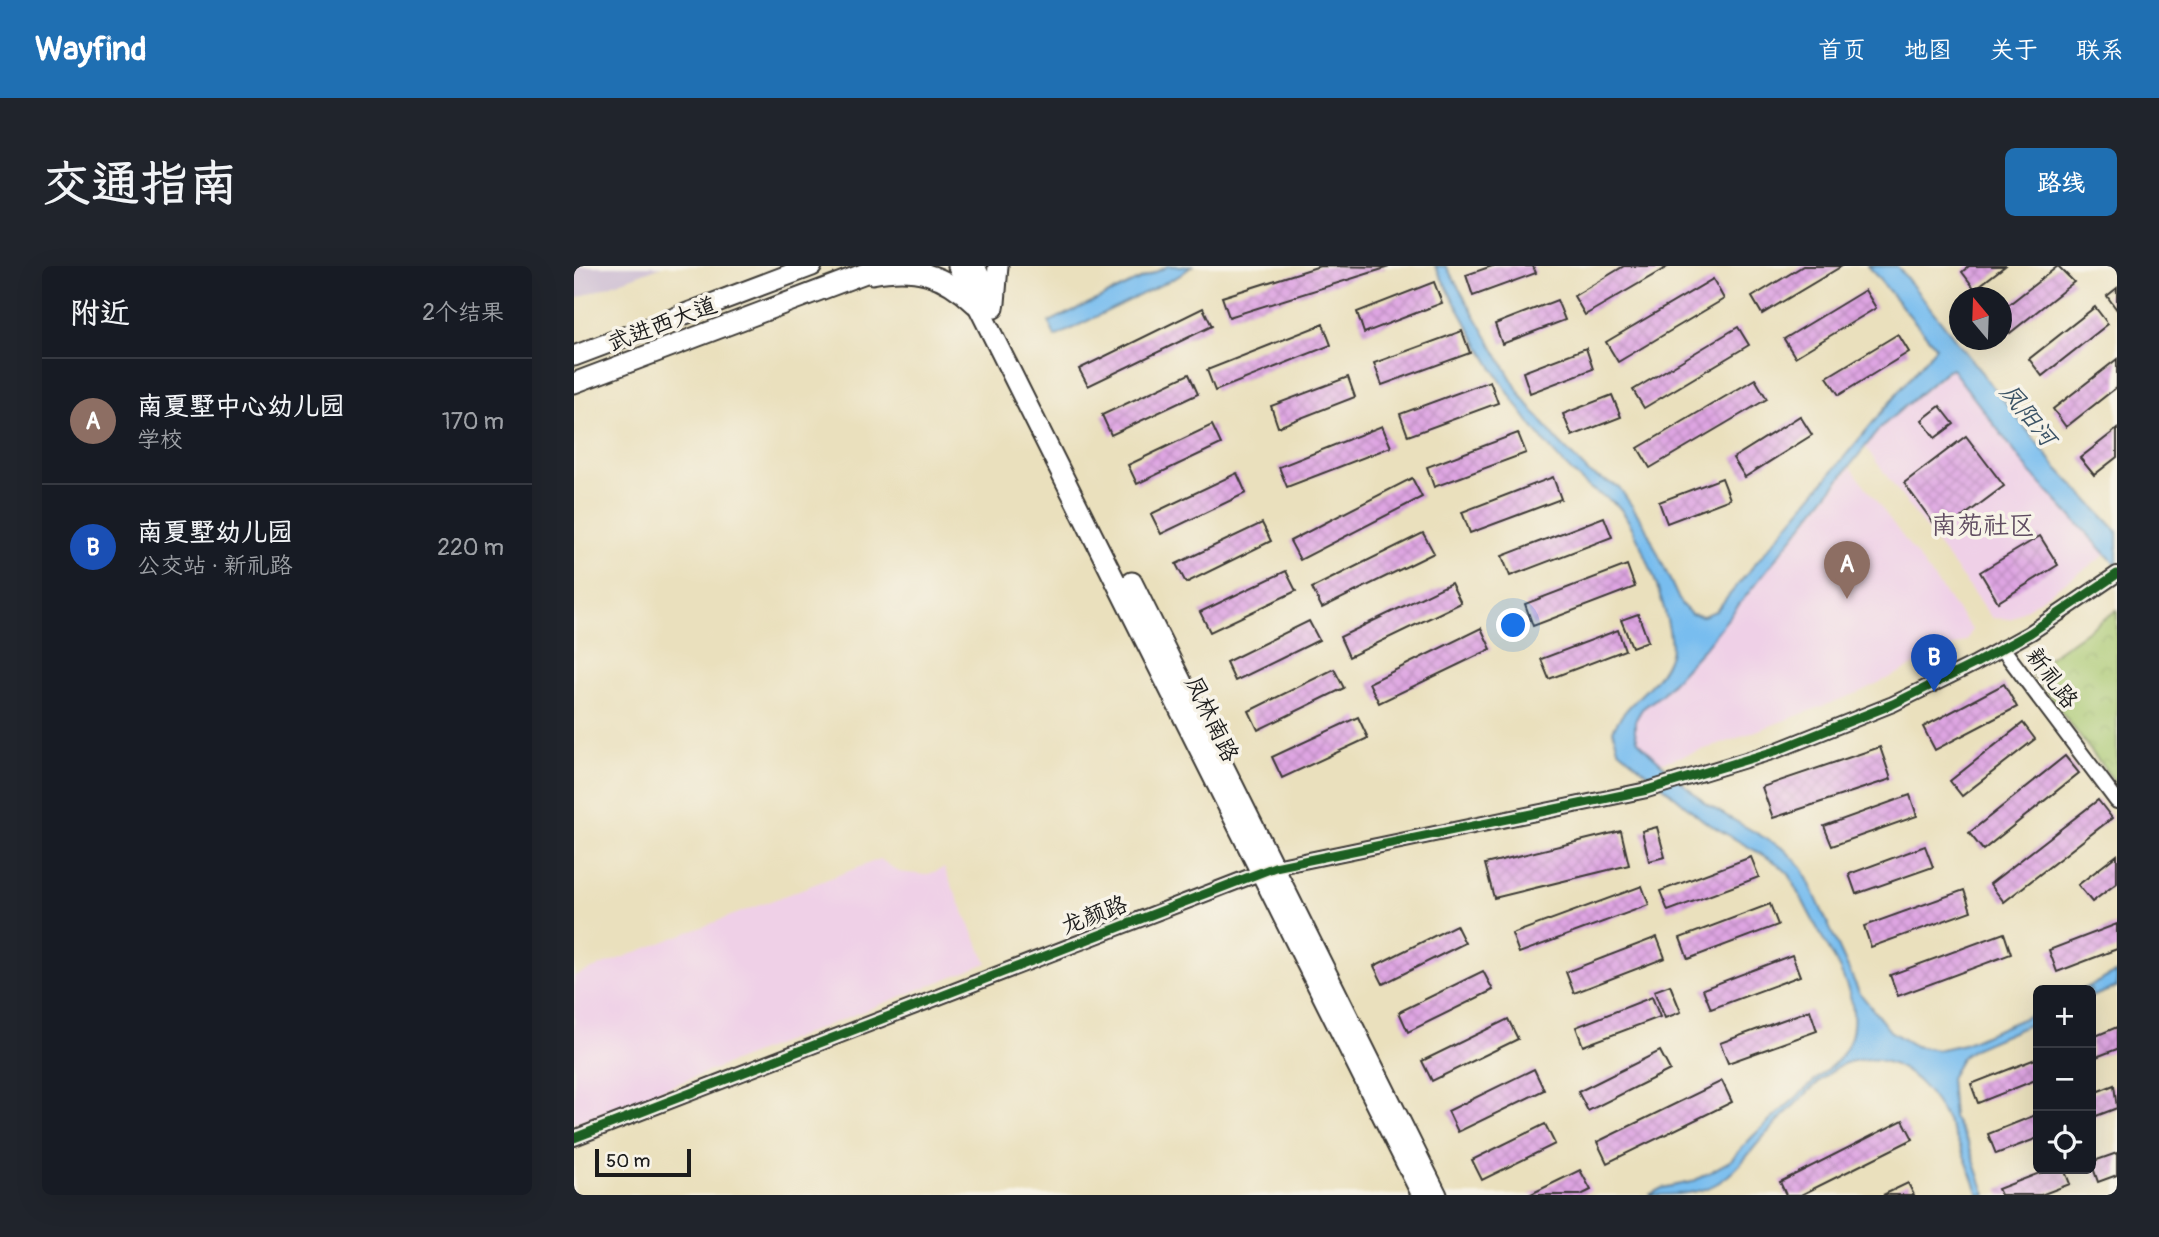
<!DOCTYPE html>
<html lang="zh">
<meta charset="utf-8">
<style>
body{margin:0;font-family:Pangolin,"LXGW WenKai TC",sans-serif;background:#20242c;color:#f1f3f6}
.controls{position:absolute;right:21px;bottom:21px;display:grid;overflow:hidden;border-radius:10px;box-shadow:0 7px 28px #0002}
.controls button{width:63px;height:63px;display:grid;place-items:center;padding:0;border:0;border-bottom:2px solid #363941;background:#171b24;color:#f1f3f6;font:35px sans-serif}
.compass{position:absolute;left:1375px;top:21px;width:63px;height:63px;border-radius:50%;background:#171b24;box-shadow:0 7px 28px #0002;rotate:341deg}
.scale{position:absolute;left:21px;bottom:18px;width:96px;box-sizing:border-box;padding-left:7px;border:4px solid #1c1c1c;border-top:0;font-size:19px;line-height:24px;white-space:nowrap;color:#1c1c1c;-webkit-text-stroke:5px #f7f3e8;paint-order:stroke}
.you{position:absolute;left:940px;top:360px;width:24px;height:24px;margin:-18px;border:5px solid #fff;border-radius:50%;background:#1a73e8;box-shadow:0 0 0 10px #1a73e833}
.badge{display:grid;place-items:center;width:46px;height:46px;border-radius:50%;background:#1f6fb2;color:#fff;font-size:23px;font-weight:700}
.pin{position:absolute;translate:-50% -58px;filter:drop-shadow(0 2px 4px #0008)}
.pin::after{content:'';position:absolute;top:37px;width:24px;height:21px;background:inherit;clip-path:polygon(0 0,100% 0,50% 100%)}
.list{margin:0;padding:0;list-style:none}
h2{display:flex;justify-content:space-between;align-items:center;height:91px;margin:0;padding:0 28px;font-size:30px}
h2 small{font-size:23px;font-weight:400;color:#9ea1a6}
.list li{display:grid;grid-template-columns:46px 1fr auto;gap:21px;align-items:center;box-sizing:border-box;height:126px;padding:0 28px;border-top:2px solid #363941}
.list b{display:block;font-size:26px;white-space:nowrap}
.list p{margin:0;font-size:23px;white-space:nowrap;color:#9ea1a6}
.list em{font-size:23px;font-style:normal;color:#9ea1a6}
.icon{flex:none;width:38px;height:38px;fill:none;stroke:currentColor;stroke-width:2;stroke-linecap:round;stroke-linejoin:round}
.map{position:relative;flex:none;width:1543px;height:929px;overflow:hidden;border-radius:10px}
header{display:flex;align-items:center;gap:42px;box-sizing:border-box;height:98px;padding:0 35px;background:#1f6fb2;color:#fff}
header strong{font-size:33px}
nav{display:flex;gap:38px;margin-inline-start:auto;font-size:24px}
.intro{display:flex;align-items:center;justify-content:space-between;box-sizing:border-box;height:168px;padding:0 42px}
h1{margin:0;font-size:49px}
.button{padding:18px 32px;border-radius:10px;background:#1f6fb2;color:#fff;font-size:24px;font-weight:700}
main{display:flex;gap:42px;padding:0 42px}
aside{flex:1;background:#171b24;border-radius:10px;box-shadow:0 7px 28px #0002}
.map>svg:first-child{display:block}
.built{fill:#efd0e7}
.industrial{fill:#cdbed3}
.park{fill:url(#park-crowns);stroke:#627246;stroke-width:2}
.water{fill:#78bdef;stroke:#4a6c86;stroke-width:2}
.building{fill:url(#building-cross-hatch)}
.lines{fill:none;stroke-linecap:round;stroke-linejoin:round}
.minor-casing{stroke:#3b3934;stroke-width:18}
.major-casing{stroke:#3b3934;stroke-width:23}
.minor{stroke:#fff;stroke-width:14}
.major{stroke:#fff;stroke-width:19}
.cycleway-casing{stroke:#f7f3e8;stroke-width:13}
.cycleway{stroke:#1b5e20;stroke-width:9}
.labels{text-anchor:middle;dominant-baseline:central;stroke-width:7;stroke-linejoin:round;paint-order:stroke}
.street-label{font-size:23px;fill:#1c1c1c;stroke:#f7f3e8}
.water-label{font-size:24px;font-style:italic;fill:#3c5466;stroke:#f7f3e8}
.quarter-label{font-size:26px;fill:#604c61;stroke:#f7f3e8}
</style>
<header>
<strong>Wayfind</strong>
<nav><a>首页</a><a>地图</a><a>关于</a><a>联系</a></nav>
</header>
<div class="intro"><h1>交通指南</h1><a class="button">路线</a></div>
<main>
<aside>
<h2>附近<small>2个结果</small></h2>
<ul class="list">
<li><span class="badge" style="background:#8d6e63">A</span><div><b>南夏墅中心幼儿园</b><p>学校</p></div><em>170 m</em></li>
<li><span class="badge" style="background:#1a4fb4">B</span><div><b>南夏墅幼儿园</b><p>公交站 · 新礼路</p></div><em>220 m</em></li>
</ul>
</aside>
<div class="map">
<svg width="1543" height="929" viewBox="0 0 1543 929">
<defs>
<pattern id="park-crowns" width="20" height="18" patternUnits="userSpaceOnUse" patternTransform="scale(1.75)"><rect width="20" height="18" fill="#a9c870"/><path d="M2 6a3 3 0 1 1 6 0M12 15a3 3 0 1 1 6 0" fill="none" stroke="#91ab60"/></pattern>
<pattern id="building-cross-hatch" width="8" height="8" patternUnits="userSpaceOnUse" patternTransform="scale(1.75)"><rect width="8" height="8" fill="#dea5e2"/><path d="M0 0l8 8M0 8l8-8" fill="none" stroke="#be8dc1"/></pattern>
</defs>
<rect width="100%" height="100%" fill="#f7f3e8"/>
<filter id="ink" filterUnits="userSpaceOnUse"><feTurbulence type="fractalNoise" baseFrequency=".0143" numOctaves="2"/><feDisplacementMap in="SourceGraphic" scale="14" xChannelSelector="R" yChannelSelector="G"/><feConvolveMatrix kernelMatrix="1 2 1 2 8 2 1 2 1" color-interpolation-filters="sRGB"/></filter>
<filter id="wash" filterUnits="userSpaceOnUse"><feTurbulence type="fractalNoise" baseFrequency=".00686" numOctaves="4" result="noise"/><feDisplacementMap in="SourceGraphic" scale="28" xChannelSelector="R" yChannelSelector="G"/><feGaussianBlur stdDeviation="1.57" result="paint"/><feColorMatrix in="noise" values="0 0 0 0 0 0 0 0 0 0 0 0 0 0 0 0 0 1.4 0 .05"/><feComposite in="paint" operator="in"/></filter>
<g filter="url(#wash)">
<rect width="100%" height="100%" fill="#eae0bd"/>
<g class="built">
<polygon points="1378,102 1456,206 1533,288 1437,353 1418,352 1292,182 1307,161"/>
<polygon points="1277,201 1398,364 1393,374 1281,428 1150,477 1086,497 1064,475 1061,466 1061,455 1068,443 1088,428 1131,381"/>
<polygon points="306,593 325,606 352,609 370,602 413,697 0,858 0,710"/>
</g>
<polygon class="industrial" points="0,0 88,0 0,33"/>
<polygon class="park" points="1543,344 1543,519 1456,405"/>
<g class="water">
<polygon points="594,0 618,0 605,10 481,71 475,56"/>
<path d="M861 0H872L948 131 983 174 1016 208 1045 221 1070 258 1107 338 1117 348 1129 350 1142 345 1362 81 1294 0H1323L1484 203 1543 265V300L1456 206 1378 103 1373 104 1307 161 1131 381 1088 428 1068 443 1061 455V466L1064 475 1076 487 1132 538 1210 583 1228 601 1285 726 1316 765 1341 780 1363 784 1390 778 1464 746V755L1399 783 1388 791 1376 812 1379 851 1394 877 1412 929H1405C1385 873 1347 770 1269 798 1254 804 1207 852 1194 866 1176 884 1165 905 1142 918 1123 929 1096 929 1075 929L1088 922 1118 916 1156 895 1179 870 1265 793C1297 754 1269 708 1248 671 1236 650 1226 629 1215 608L1204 598 1130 555 1044 483 1039 464C1052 435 1086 420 1096 388 1103 362 1063 258 1043 239 1035 232 1024 229 1016 222 994 204 975 183 958 160 920 110 891 55 861 0Z"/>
<polygon points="1543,706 1543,721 1517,731 1517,724 1508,724"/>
</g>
<g id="blocks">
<g class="building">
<polygon points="746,0 815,1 655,51 648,31"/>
<polygon points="918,0 959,0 962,7 899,30 892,9"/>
<polygon points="1050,0 1095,0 1011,49 1000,30"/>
<polygon points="1229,0 1268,0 1188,48 1178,31"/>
<polygon points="1395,0 1431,0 1401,23 1388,6"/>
<polygon points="1484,0 1500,16 1436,67 1428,56 1428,44"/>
<polygon points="1139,13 1150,33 1044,96 1032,76"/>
<polygon points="860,16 868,37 790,67 783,46"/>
<polygon points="1543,22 1543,44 1533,30"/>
<polygon points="1291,24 1302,42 1221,91 1210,73"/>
<polygon points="983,34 991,54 928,78 921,58"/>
<polygon points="1521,41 1534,58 1468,110 1455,93"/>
<polygon points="629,42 638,60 514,120 505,103"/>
<polygon points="749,58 757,79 641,125 633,104"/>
<polygon points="1164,61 1175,79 1070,142 1059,124"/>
<polygon points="888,65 896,87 808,119 800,97"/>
<polygon points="1324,68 1335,86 1265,129 1253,111"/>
<polygon points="1012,82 1019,103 956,127 949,106"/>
<polygon points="1543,93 1543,121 1492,161 1479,143"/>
<polygon points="615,108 624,128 537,169 528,149"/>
<polygon points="774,111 781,131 704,161 697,140"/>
<polygon points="1181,113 1193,133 1076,202 1064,182"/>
<polygon points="916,115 924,137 834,170 826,148"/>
<polygon points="1038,129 1047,151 998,170 989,148"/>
<polygon points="1366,140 1380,158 1361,172 1348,154"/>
<polygon points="1226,150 1238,169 1171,211 1159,192"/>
<polygon points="638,159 647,178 563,218 554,199"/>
<polygon points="808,160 817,181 713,221 705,201"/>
<polygon points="1543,163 1543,191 1520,209 1506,192"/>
<polygon points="944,167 952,187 860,221 853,201"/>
<polygon points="1392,170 1430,220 1367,267 1330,217"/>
<polygon points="663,207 672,227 587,268 577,248"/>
<polygon points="979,211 987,233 896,267 888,246"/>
<polygon points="838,212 848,231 726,294 716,275"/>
<polygon points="1148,212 1156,233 1093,257 1085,236"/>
<polygon points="1030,251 1038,271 936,310 928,290"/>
<polygon points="688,257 697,275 612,317 602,298"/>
<polygon points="849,267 860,287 748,342 738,322"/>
<polygon points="1466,270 1484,299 1424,336 1406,306"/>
<polygon points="1053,299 1061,321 959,360 951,338"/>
<polygon points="712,305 722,325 636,366 626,346"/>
<polygon points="877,317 887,337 775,391 766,371"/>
<polygon points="1064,348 1074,375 1058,381 1047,354"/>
<polygon points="735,355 745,374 661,415 652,396"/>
<polygon points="907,362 917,383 805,437 795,417"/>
<polygon points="1044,364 1051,384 975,413 967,393"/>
<polygon points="760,403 770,422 684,464 675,445"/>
<polygon points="1430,418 1443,441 1361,484 1349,461"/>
<polygon points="784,451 794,472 708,512 698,491"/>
<polygon points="1449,457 1461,473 1388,530 1376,515"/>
<polygon points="1306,481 1317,513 1199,552 1188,521"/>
<polygon points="1491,490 1505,507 1409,584 1395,567"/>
<polygon points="1336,529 1343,550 1258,580 1250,560"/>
<polygon points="1524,534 1538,552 1430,636 1416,618"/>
<polygon points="1083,561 1091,591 1075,595 1068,565"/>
<polygon points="1047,565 1055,599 920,632 911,598"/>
<polygon points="1351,580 1359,601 1282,628 1275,608"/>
<polygon points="1543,589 1543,617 1518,636 1504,619"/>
<polygon points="1177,591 1185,611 1094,645 1086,625"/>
<polygon points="1068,620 1075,639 945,687 938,668"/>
<polygon points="1390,624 1397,645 1297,681 1290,660"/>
<polygon points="1196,638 1204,659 1114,693 1106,672"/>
<polygon points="1543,658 1543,683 1483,706 1475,684"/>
<polygon points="882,659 891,677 809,718 800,700"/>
<polygon points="1430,667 1437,688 1324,730 1316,709"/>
<polygon points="1083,671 1091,692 1000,727 992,706"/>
<polygon points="1218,689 1226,710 1137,743 1129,723"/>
<polygon points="909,705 919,724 834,766 825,746"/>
<polygon points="1096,719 1107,746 1091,752 1080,725"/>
<polygon points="1078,731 1086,751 1009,780 1002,761"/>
<polygon points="1236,744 1243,765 1154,797 1146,777"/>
<polygon points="934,753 944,773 858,815 848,795"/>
<polygon points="1543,761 1543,783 1517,793 1517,772"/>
<polygon points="1086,785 1096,804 1014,845 1004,826"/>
<polygon points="1464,792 1464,813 1404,837 1397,818"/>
<polygon points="960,803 970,824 884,866 874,845"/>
<polygon points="1148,815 1158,836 1033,897 1023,876"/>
<polygon points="1540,819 1543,842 1517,852 1517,828"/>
<polygon points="1464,848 1464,872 1422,888 1414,868"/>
<polygon points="1329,854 1339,873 1227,929 1212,929 1206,916"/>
<polygon points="971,858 981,878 908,914 898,894"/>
<polygon points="1543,887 1543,909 1524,916 1517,896"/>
<polygon points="1476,903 1490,903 1496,918 1467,929 1427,929 1424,923"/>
<polygon points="1006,904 1017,924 1007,929 955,929"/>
<polygon points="1334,917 1340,929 1309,929"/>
</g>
</g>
</g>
<g filter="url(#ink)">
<use href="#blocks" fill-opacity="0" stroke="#3b3934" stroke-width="2"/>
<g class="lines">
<g class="minor-casing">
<g id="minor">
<polyline points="1428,382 1543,535"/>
<polyline points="0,872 701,601 1073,524 1201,485 1319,438 1400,398 1456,367 1543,308"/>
</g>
</g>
<g class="major-casing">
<g id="major">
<polyline points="384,0 848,929"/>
<polyline points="401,0 420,42"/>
<path d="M298 8C340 0 369 7 401 38"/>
<polyline points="421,37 424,0"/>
<polyline points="0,90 238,0"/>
<polyline points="0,117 310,0"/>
<polyline points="558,316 863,929"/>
</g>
</g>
<use href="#minor" class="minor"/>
<use href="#major" class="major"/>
<g class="cycleway-casing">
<polyline id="cycleway" points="0,872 701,601 1073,524 1201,485 1319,438 1400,398 1456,367 1543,308"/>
</g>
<use href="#cycleway" class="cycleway"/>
</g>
</g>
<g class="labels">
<g class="street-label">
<text transform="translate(88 58) rotate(-21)">武进西大道</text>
<text transform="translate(1478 412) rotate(53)">新礼路</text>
<text transform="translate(638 453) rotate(64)">凤林南路</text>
<text transform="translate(520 649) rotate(-21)">龙颜路</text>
</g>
<g class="water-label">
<text transform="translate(1454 149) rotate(51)">凤阳河</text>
</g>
<g class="quarter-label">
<text x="1409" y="260">南苑社区</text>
</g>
</g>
</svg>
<div class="controls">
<button>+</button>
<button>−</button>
<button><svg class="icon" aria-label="locate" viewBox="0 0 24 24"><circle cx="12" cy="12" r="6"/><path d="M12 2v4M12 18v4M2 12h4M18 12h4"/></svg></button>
</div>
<svg class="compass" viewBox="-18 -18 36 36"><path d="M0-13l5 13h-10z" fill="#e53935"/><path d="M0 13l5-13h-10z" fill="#9ea1a6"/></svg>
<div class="scale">50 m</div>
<div class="you"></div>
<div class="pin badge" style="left:1273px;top:333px;background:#8d6e63">A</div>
<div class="pin badge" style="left:1360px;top:426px;background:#1a4fb4">B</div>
</div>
</main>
